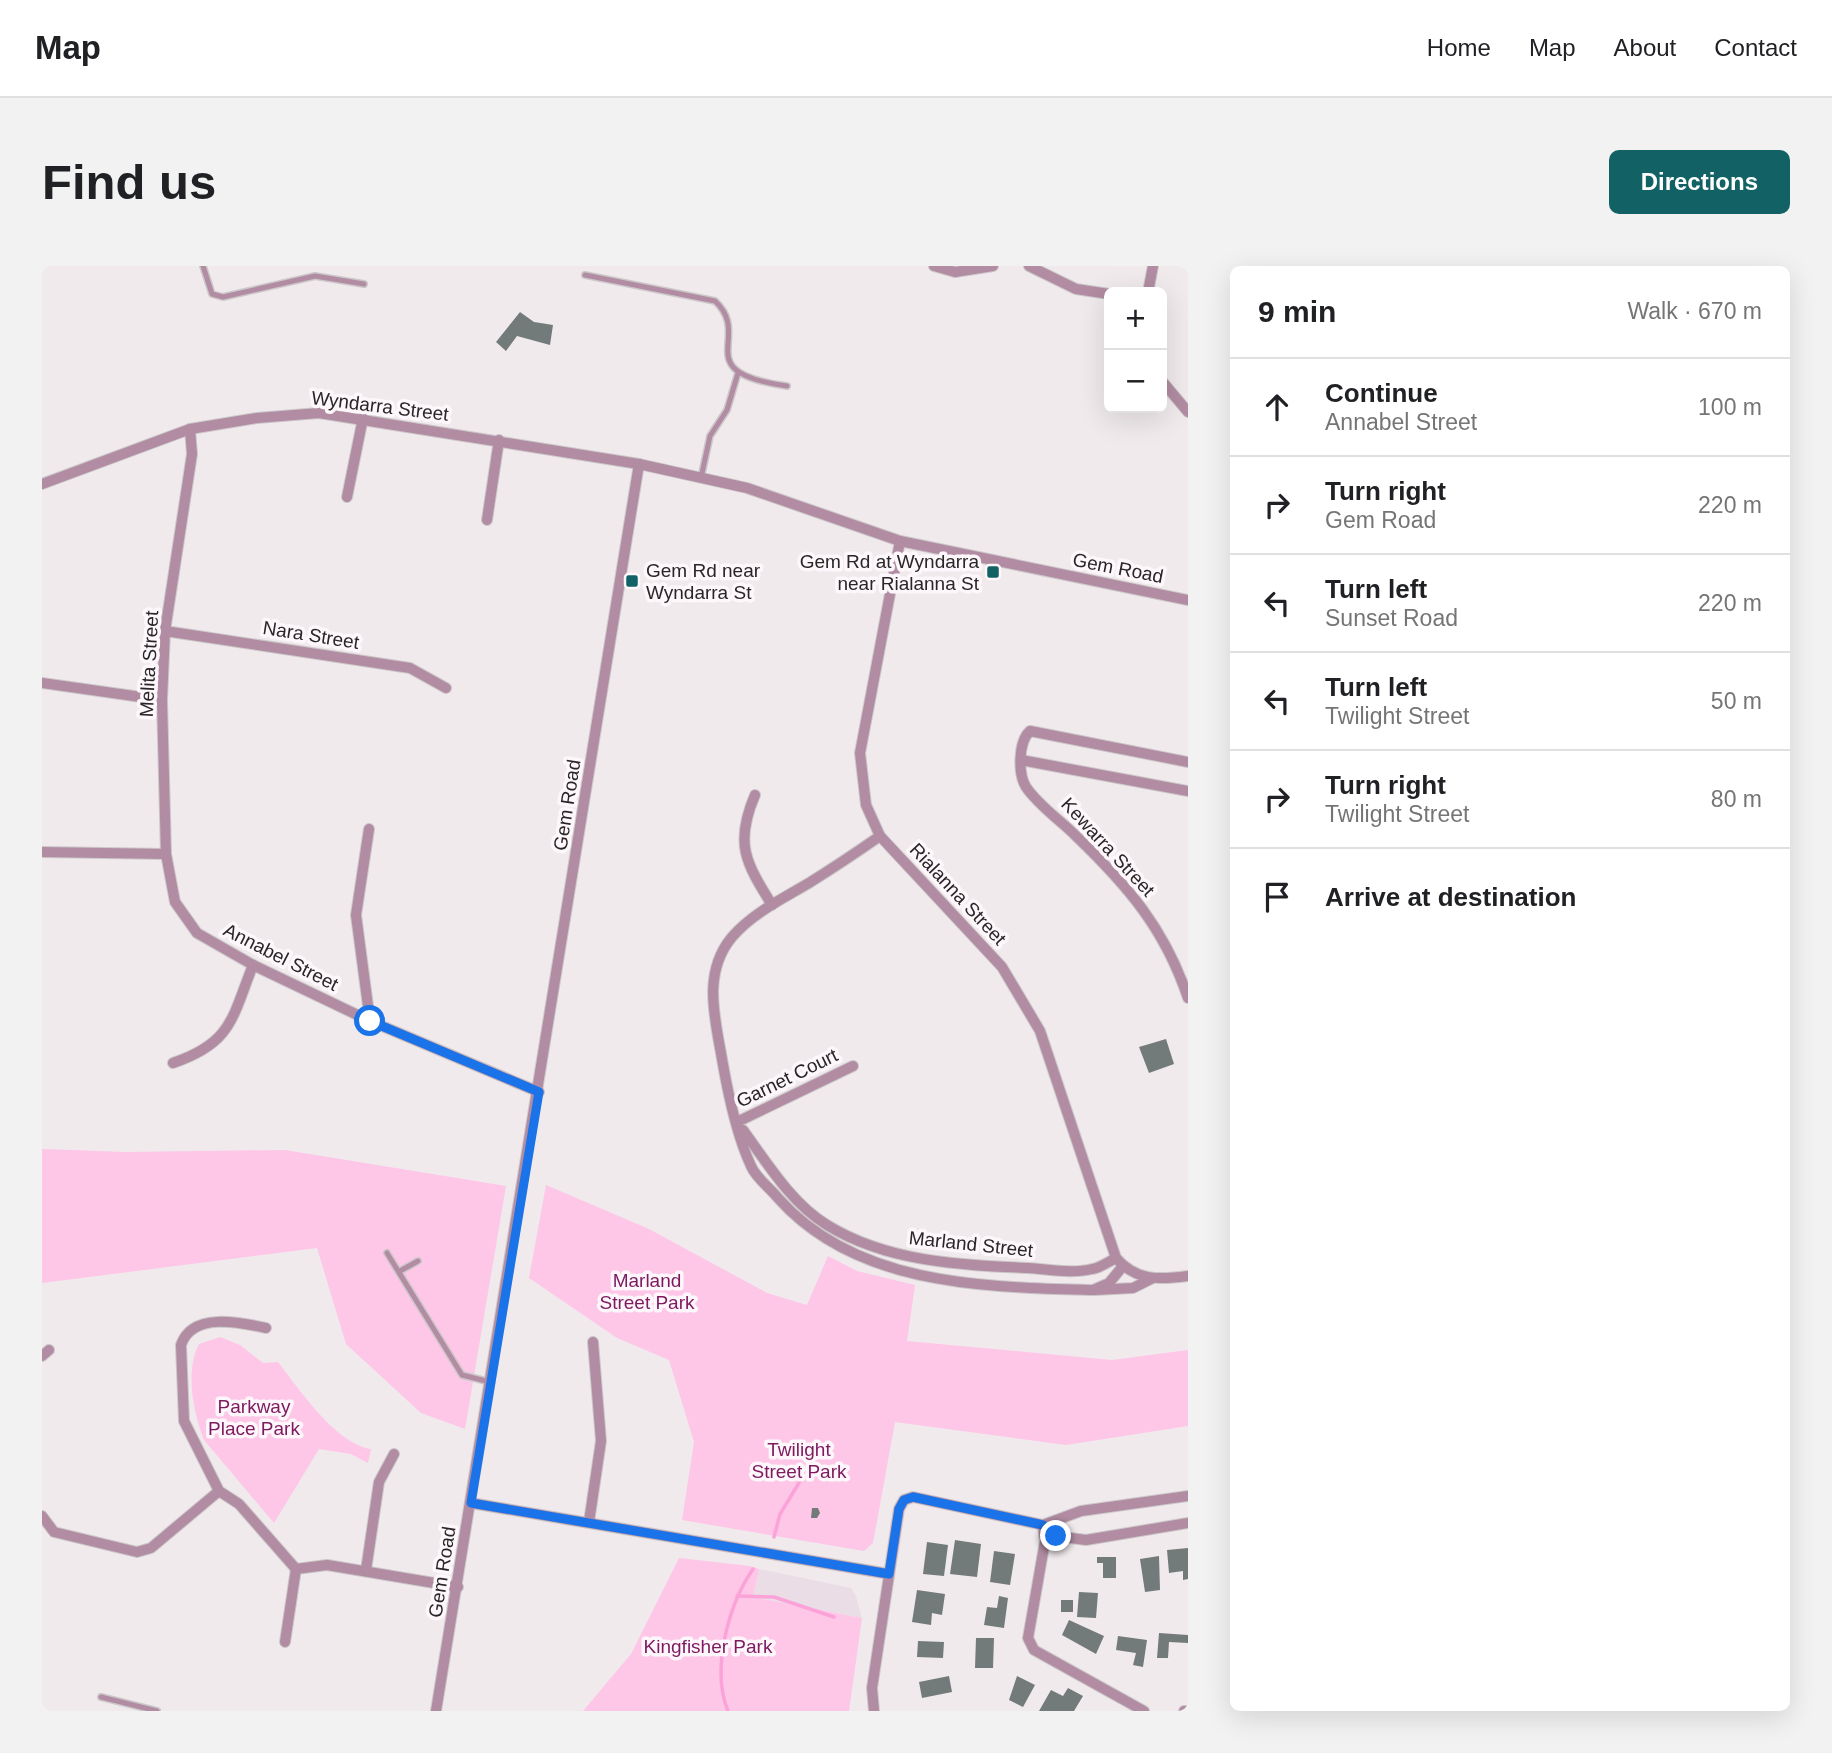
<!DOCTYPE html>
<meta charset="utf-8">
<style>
body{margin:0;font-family:Arial,sans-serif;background:#f2f2f2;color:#202124}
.controls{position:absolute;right:21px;top:21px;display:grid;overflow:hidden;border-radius:10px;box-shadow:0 7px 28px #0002}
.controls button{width:63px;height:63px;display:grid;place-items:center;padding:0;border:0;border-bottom:2px solid #e0e0e0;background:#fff;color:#202124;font:35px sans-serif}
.stop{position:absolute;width:21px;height:21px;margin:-16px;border:5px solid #1a73e8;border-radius:50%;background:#fff}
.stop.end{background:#1a73e8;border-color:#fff;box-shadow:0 2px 7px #0008}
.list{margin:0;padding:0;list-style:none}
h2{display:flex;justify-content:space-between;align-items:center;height:91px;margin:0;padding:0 28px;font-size:30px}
h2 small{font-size:23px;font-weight:400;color:#757577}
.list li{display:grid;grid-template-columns:46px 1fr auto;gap:21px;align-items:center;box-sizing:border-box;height:98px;padding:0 28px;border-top:2px solid #e0e0e0}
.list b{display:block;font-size:26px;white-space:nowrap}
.list p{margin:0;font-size:23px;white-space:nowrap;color:#757577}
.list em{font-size:23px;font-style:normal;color:#757577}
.icon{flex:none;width:38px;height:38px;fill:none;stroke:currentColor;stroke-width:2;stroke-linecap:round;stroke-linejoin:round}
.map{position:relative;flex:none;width:1146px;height:1445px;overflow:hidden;border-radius:10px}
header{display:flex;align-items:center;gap:42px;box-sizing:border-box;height:98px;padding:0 35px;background:#fff;border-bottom:2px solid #e0e0e0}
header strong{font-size:33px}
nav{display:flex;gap:38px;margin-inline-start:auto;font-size:24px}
.intro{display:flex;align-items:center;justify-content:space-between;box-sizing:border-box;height:168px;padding:0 42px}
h1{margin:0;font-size:49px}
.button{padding:18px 32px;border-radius:10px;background:#126265;color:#fff;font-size:24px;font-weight:700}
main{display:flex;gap:42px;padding:0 42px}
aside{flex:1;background:#fff;border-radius:10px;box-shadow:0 7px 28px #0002}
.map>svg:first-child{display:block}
.built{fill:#ebdde5}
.green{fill:#fec6e7}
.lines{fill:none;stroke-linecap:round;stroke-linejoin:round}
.stream{stroke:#fba3d9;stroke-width:3.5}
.building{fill:#737a7a}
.service-casing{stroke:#ccc7c9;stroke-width:8}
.minor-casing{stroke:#ccc7c9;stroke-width:12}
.service{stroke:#b18ca2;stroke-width:5}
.minor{stroke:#b18ca2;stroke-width:10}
.route{stroke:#1a73e8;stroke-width:9}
.poi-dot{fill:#126265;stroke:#fdf7fb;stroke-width:2.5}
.labels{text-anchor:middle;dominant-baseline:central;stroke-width:7;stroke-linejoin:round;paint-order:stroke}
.street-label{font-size:19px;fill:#282627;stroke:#fdf7fb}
.poi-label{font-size:19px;fill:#282627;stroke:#fdf7fb;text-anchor:end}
.park-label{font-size:19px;fill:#7c195f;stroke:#fdf7fb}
</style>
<header>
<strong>Map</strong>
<nav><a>Home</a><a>Map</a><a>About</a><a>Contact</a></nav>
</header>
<div class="intro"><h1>Find us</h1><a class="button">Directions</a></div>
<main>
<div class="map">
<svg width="1146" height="1445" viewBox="0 0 1146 1445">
<rect width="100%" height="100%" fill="#f0eaed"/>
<polygon class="built" points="717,1303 809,1322 814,1330 820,1352 711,1331"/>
<g class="green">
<polygon points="0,883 84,886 243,884 464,920 423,1163 379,1147 304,1078 275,982 0,1017"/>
<polygon points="504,919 607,963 725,1027 765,1039 786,990 815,1005 873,1019 865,1075 1070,1094 1146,1084 1146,1160 1024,1179 853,1156 831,1277 822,1285 640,1254 652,1176 627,1094 575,1072 487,1012"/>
<path d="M178 1071 198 1079 221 1097 236 1096C257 1123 294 1178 329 1183L326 1197 309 1188 277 1183 232 1257 162 1174C151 1146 143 1105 157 1078Z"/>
<polygon points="637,1292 708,1300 717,1303 711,1331 820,1352 807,1445 541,1445 589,1388"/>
</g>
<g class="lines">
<g class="stream">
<polyline points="732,1271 738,1248 760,1212"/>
<polyline points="695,1330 732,1331 792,1351"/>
<path d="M686 1445C669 1404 686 1339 711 1303"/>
</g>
</g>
<g class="building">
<polygon points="478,46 492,56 511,59 508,79 475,70 464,85 454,76"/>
<polygon points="1124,773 1132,798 1107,807 1097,781"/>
<polygon points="770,1242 776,1242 778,1247 775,1252 769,1252"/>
<polygon points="913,1274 939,1278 935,1311 908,1308"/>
<polygon points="885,1276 906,1279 902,1310 881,1308"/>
<polygon points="1146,1282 1146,1313 1141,1314 1141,1305 1127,1307 1125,1284"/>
<polygon points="952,1285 973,1288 968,1319 948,1316"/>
<polygon points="1117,1290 1118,1324 1103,1326 1098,1293"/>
<polygon points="1055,1291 1074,1291 1074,1312 1061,1312 1061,1297 1055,1297"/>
<polygon points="875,1324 903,1328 900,1349 890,1347 889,1359 870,1356"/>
<polygon points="1037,1326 1056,1327 1054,1352 1035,1351"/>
<polygon points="957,1330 966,1332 962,1362 942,1359 945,1341 955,1342"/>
<rect x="1019" y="1334" width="12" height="12"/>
<polygon points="1027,1354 1062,1370 1054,1388 1020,1369"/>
<polygon points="1117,1367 1146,1369 1146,1377 1127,1376 1126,1392 1115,1392"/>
<polygon points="1076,1370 1105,1374 1101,1401 1091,1399 1094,1387 1074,1384"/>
<polygon points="934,1372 952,1372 951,1402 933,1402"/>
<polygon points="876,1375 902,1376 901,1392 875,1391"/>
<polygon points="907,1410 910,1426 880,1432 877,1416"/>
<polygon points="975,1410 993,1419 981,1441 967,1434"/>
<polygon points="1026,1422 1041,1430 1032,1445 997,1445 1009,1424 1021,1430"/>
</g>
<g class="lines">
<g class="service-casing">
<g id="service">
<polyline points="161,0 170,28 181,31 273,10 322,18"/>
<path d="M543 9 673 35C712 71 644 106 745 120"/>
<polyline points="659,212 668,170 685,144 696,107"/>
<polyline points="345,987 420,1109 448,1116"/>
<polyline points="358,1005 376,995"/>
<polyline points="59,1431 115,1445"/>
</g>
</g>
<g class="minor-casing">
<g id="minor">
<polyline points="892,0 913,6 951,0"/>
<polyline points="987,0 1034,23 1067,28"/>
<polyline points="1106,26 1111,0"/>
<polyline points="1120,115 1146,146"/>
<polyline points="148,163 150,188 123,365 120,434 124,588 133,636 155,667 211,699 328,755 497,826"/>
<polyline points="0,218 148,163 215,152 277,147 597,198 705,222 858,275 1146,334"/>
<polyline points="305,231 321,152"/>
<polyline points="445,254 457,174"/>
<path d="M858 275 818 487 824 539 838 570 960 701 998 765 1074 992C1094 1015 1117 1014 1146 1010"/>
<polyline points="123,365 368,402 404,422"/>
<polyline points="0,417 120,434"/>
<polyline points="979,494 1146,525"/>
<path d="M1146 496 988 465C976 476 976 508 984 521 996 539 1019 555 1034 570 1086 620 1123 663 1146 732"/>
<path d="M713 529C692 578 704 597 730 639"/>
<polyline points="327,563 314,649 328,755"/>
<path d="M838 570C815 586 791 602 767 617 740 633 711 647 690 671 660 707 673 752 680 793 686 828 694 868 709 900 714 912 728 922 736 932 814 1020 942 1021 1051 1024L1067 1017 1081 1000"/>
<polyline points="0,586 124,588"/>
<path d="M131 797C190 777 190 752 211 699"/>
<polyline points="695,856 811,800"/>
<path d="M701 864C725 897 750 938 785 959 845 996 918 999 986 1002 1006 1003 1030 1008 1050 1003 1058 1002 1066 996 1074 992"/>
<polyline points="1053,1024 1091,1022 1109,1013"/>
<path d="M224 1062C197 1056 150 1046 139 1079L142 1155 177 1225 197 1238 254 1303 285 1299 416 1321"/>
<polyline points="0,1090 7,1084"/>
<polyline points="429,1237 847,1308"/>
<polyline points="0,1250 12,1266 95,1286 109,1282 177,1225"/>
<polyline points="547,1256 559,1175 551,1076"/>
<polyline points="1001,1259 1003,1275 986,1372 992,1384 1102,1445"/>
<polyline points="1001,1259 1014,1270 1044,1274 1146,1257"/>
<polyline points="324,1304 337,1216 352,1188"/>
<polyline points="243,1376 254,1303"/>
<polyline points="394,1445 597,198"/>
<polyline points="832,1445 830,1422 857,1243 862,1234 871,1231 1001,1259 1039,1245 1146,1230"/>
<polyline points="1142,1445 1146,1445"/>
</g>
</g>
<use href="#service" class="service"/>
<use href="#minor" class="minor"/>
</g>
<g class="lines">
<polyline class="route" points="328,755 497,826 429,1237 847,1308 857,1243 862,1234 871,1231 1001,1259 1014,1270"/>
</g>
<g class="poi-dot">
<rect x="944" y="299" width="14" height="14" rx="3.5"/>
<rect x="583" y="308" width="14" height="14" rx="3.5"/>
</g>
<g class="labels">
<g class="street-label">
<text transform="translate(338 140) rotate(7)">Wyndarra Street</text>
<text transform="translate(1076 302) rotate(11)">Gem Road</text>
<text transform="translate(269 369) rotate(9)">Nara Street</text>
<text transform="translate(107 398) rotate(-87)">Melita Street</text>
<text transform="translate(525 539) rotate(-81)">Gem Road</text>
<text transform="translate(1066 581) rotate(47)">Kewarra Street</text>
<text transform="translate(916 628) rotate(47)">Rialanna Street</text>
<text transform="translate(239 691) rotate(27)">Annabel Street</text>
<text transform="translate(745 812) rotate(-26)">Garnet Court</text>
<text transform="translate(929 978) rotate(6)">Marland Street</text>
<text transform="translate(400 1306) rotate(-81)">Gem Road</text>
</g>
<g class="poi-label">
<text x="937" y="295">Gem Rd at Wyndarra<tspan x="937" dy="22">near Rialanna St</tspan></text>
<text x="604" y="304" text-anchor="start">Gem Rd near<tspan x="604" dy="22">Wyndarra St</tspan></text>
</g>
<g class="park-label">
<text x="605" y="1014">Marland<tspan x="605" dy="22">Street Park</tspan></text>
<text x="212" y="1140">Parkway<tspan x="212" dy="22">Place Park</tspan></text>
<text x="757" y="1183">Twilight<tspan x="757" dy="22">Street Park</tspan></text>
<text x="666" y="1380">Kingfisher Park</text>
</g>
</g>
</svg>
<div class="controls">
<button>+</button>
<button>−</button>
</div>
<div class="stop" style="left:328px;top:755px"></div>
<div class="stop end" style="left:1014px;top:1270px"></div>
</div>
<aside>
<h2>9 min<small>Walk · 670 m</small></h2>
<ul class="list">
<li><svg class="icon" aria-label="ahead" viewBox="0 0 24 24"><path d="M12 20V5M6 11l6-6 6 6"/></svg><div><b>Continue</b><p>Annabel Street</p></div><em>100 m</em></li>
<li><svg class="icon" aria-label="right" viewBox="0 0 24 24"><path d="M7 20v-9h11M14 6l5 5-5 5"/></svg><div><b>Turn right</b><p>Gem Road</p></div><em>220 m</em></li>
<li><svg class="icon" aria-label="left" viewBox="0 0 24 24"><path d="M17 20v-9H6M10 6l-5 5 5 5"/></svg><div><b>Turn left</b><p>Sunset Road</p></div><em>220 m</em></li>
<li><svg class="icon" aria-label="left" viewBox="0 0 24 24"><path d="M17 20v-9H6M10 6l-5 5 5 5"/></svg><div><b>Turn left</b><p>Twilight Street</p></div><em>50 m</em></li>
<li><svg class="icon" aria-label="right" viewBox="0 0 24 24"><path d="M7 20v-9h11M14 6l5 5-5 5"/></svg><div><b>Turn right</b><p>Twilight Street</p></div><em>80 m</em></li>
<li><svg class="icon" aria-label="arrive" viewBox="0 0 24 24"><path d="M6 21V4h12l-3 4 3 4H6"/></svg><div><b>Arrive at destination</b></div></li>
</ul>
</aside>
</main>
